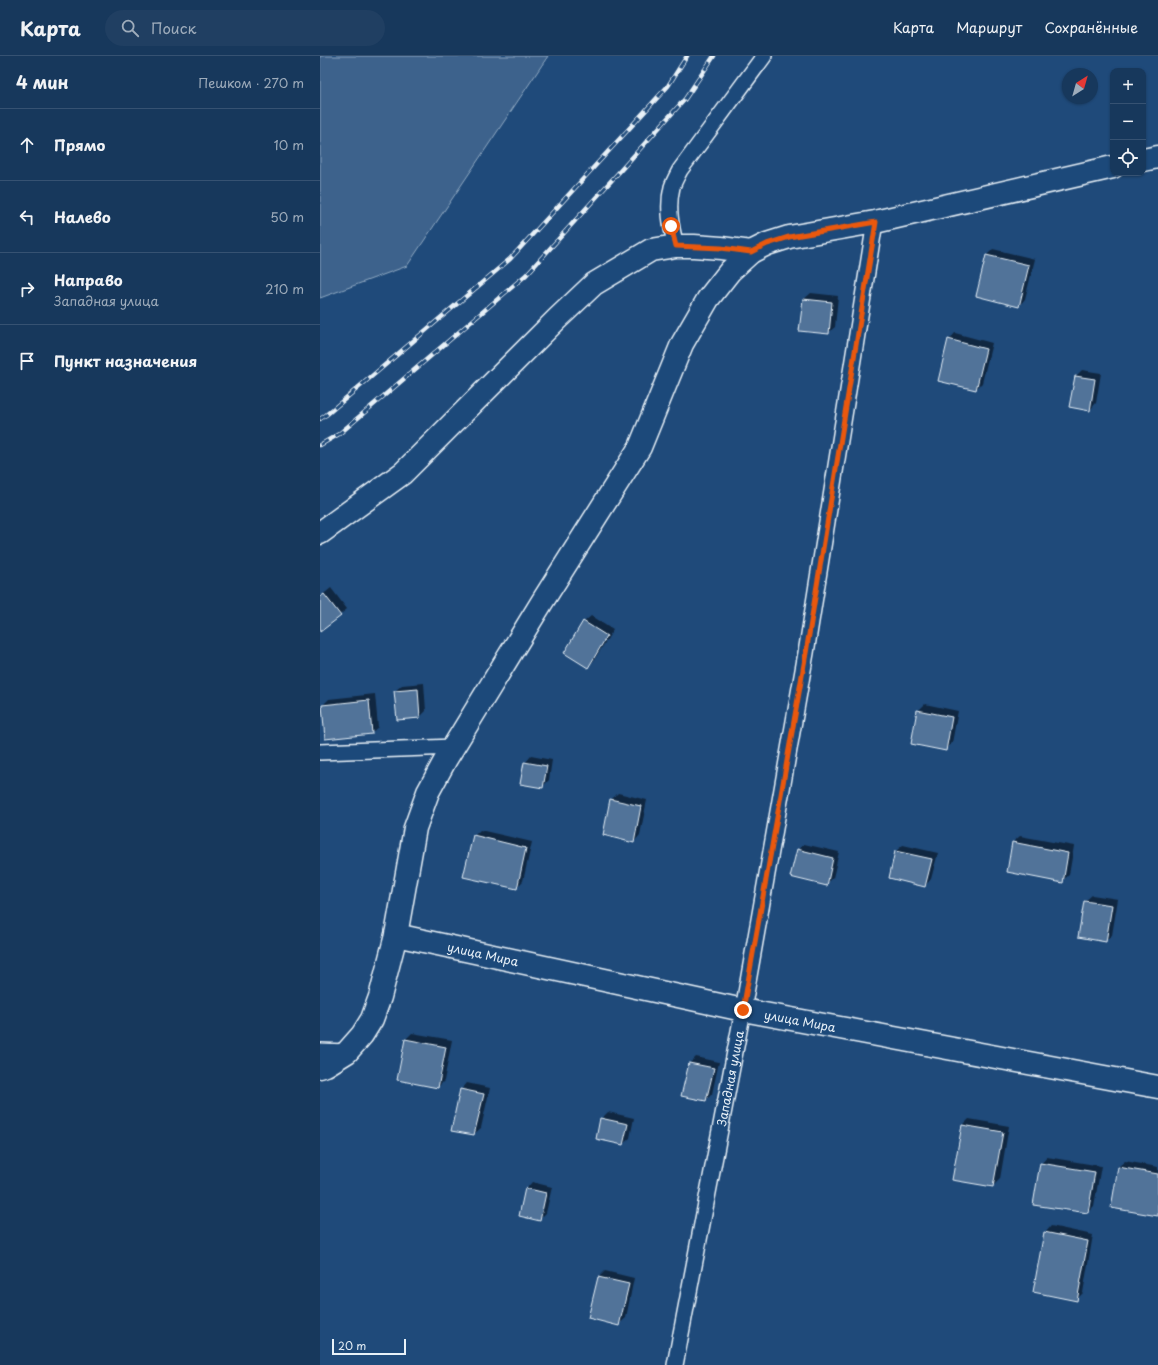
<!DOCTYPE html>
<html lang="ru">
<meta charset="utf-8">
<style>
body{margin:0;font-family:"Playpen Sans",sans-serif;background:#203f62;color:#f1f3f6}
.controls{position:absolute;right:12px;top:12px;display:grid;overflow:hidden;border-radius:8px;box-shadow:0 1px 3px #0004}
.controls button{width:36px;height:36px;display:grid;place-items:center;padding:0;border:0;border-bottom:1px solid #365272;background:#17385c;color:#f1f3f6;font:20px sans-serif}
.compass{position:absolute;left:742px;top:12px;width:36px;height:36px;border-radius:50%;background:#17385c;box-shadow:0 1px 3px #0004;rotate:37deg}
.scale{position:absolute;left:12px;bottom:10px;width:74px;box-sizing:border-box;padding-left:4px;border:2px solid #e8f1f8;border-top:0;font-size:11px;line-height:14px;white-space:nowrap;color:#e8f1f8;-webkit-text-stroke:3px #1f4a7a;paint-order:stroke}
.stop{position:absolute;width:12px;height:12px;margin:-9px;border:3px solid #ea580c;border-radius:50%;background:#fff}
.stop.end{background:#ea580c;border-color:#fff;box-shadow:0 1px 4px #0008}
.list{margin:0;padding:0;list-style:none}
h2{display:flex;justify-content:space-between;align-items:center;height:52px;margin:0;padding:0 16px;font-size:17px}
h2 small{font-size:13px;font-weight:400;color:#9eacbb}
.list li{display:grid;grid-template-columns:26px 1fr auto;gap:12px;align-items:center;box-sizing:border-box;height:72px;padding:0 16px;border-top:1px solid #365272}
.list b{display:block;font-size:15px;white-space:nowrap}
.list p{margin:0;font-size:13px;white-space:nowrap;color:#9eacbb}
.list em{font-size:13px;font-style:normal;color:#9eacbb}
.icon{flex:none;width:22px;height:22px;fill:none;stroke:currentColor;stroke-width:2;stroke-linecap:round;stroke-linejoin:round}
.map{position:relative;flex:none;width:838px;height:1309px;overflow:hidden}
header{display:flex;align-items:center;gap:24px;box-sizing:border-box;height:56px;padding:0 20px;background:#17385c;border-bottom:1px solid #365272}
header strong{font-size:19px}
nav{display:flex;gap:22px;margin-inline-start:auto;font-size:14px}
.search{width:280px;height:36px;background:#203f62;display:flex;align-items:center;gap:10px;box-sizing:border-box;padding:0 14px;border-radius:22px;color:#9eacbb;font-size:15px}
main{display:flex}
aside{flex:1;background:#17385c}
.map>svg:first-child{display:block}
.green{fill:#3c628c;stroke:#92aac2}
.shadow{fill:#0007}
.building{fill:#517399;stroke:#e8f1f8}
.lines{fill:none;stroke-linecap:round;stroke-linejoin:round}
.lane-casing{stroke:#e8f1f8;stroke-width:18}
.street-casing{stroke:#e8f1f8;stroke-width:25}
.lane{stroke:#1f4a7a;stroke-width:15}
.street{stroke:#1f4a7a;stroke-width:22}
.rail-casing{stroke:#e8f1f8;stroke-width:4.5}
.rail{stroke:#1f4a7a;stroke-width:3;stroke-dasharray:9;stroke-linecap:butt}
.route{stroke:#ea580c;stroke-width:5}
.labels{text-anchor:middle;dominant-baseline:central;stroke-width:3.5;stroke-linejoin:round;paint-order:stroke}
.street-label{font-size:12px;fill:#e8f1f8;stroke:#1f4a7a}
</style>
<header>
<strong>Карта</strong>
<div class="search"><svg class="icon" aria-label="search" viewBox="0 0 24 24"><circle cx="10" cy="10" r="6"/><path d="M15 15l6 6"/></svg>Поиск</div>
<nav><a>Карта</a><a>Маршрут</a><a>Сохранённые</a></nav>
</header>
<main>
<aside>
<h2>4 мин<small>Пешком · 270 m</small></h2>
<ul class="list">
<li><svg class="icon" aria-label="ahead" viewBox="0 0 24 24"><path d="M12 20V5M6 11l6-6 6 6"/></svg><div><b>Прямо</b></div><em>10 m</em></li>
<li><svg class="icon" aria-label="left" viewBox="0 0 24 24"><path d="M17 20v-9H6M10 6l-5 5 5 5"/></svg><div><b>Налево</b></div><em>50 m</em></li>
<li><svg class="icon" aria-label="right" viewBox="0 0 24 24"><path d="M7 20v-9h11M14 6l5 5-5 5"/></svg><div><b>Направо</b><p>Западная улица</p></div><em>210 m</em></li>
<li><svg class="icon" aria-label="arrive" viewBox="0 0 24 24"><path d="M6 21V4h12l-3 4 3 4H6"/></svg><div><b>Пункт назначения</b></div></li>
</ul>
</aside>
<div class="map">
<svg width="838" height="1309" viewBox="0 0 838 1309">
<rect width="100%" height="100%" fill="#1f4a7a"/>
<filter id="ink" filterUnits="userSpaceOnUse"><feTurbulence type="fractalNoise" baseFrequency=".025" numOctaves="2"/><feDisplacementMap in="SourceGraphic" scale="8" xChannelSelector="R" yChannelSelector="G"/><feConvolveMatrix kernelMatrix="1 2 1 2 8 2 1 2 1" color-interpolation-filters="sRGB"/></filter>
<g filter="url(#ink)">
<polygon class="green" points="0,0 228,0 87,210 0,242"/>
<g class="shadow">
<polygon points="673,193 715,203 705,243 699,250 666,200"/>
<polygon points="491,237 518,240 515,271 508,277 484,243"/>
<polygon points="635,277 672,287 662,327 656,333 629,284"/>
<polygon points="762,314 781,317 776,347 770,354 756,320"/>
<polygon points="11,532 27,553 0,575 0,541"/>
<polygon points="271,560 293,574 274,604 268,611 264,566"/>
<polygon points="104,627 106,655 100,661 78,663 75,635 82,629"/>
<polygon points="55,638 58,671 51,677 3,649 9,643"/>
<polygon points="605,648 638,655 632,687 625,694 598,655"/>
<polygon points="211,700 232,704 229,724 222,731 205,707"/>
<polygon points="298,737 327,744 320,779 314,786 291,744"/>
<polygon points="160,774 212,786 203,825 196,832 154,780"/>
<polygon points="700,780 754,790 749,819 742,825 693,786"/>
<polygon points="484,788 519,796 513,822 506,828 478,794"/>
<polygon points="583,789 618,797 611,823 605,830 570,821 576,795"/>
<polygon points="772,839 798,843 792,879 785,885 759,880 765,845"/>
<polygon points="92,977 132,984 124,1025 118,1031 86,983"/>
<polygon points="376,1001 399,1006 392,1038 386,1044 362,1039 370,1007"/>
<polygon points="147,1027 170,1032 161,1072 154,1078 141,1034"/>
<polygon points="288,1056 314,1062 310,1082 303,1088 281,1063"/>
<polygon points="649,1063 689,1070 680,1123 673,1130 643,1069"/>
<polygon points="727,1101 781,1110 774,1150 768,1156 721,1108"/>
<polygon points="805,1105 838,1111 838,1159 798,1111"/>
<polygon points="212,1126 232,1131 226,1157 219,1164 206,1133"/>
<polygon points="731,1170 773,1179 763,1237 756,1244 725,1177"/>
<polygon points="285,1215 314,1222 306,1262 299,1268 279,1221"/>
</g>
<g class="building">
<polygon points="666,199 709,209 699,251 656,240"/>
<polygon points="483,243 512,246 509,278 479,275"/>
<polygon points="628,283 666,293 656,334 618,325"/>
<polygon points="755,320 775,323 770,355 749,351"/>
<polygon points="4,538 21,560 0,576 0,541"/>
<polygon points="263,565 287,580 268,612 244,597"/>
<polygon points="98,633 100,662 77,664 74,635"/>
<polygon points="49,644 52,678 5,683 2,649"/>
<polygon points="597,654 632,661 626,695 591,688"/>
<polygon points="204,706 227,710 223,732 200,728"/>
<polygon points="290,743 321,750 314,787 283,779"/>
<polygon points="153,779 206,792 197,833 143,821"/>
<polygon points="692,786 748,797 743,827 687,816"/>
<polygon points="477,793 513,802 507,830 470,821"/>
<polygon points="575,795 612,803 605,831 569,822"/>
<polygon points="764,845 792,849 786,886 758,881"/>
<polygon points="85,983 126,991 118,1032 77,1024"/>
<polygon points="369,1007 394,1012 386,1045 361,1040"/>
<polygon points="140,1033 164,1038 154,1079 131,1075"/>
<polygon points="280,1062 308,1068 303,1089 276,1083"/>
<polygon points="642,1069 683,1076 673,1131 632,1124"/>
<polygon points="720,1107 775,1116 768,1157 713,1149"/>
<polygon points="798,1111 838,1118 838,1160 791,1152"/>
<polygon points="205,1132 226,1137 220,1165 199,1160"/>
<polygon points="724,1176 768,1185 757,1245 713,1236"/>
<polygon points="278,1221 309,1228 299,1270 268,1262"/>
</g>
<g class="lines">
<g class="lane-casing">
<g id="lane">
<path d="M356 190C351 171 347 151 352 131 354 125 357 120 360 114L444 0"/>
<polyline points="0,696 134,691"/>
<polyline points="0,995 27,996"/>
<path id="s1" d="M355 1309 423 954 486 597 555 166"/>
</g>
</g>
<g class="street-casing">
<g id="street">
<polyline points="823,104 838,101"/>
<polyline points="0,477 83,417 237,263 274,228 331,194 356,190 374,190 401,192 431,196"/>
<path id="s2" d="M76 879 423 954 838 1031"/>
<polyline points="0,1011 6,1009 27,996 42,979 52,963 60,941 76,879 95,772 108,736 126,703 222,546 320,391 362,288 388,243 410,215 431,196 447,188 469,181 555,166 793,111"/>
</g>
</g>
<use href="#lane" class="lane"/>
<use href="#street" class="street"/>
<g class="rail-casing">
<g id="rail">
<polyline points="0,363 6,359 190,203 348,30 367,0"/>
<polyline points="0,389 19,378 206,219 365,43 394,0"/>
</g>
</g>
<use href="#rail" class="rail"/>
</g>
</g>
<g class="lines" filter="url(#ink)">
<polyline class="route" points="351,170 356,190 401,192 431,196 447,188 469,181 556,166 486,597 423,954"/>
</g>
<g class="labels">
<g class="street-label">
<text stroke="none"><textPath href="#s2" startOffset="89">улица Мира</textPath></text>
<text stroke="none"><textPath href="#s2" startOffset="413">улица Мира</textPath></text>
<text stroke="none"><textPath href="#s1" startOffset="292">Западная улица</textPath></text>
</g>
</g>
</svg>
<div class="controls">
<button>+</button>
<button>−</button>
<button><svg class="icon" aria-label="locate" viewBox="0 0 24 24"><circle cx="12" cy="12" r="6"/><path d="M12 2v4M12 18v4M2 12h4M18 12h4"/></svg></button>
</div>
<svg class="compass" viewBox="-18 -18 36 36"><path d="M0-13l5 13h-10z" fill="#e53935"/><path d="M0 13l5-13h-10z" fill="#9eacbb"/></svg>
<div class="scale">20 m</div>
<div class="stop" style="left:351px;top:170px"></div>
<div class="stop end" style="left:423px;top:954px"></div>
</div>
</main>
